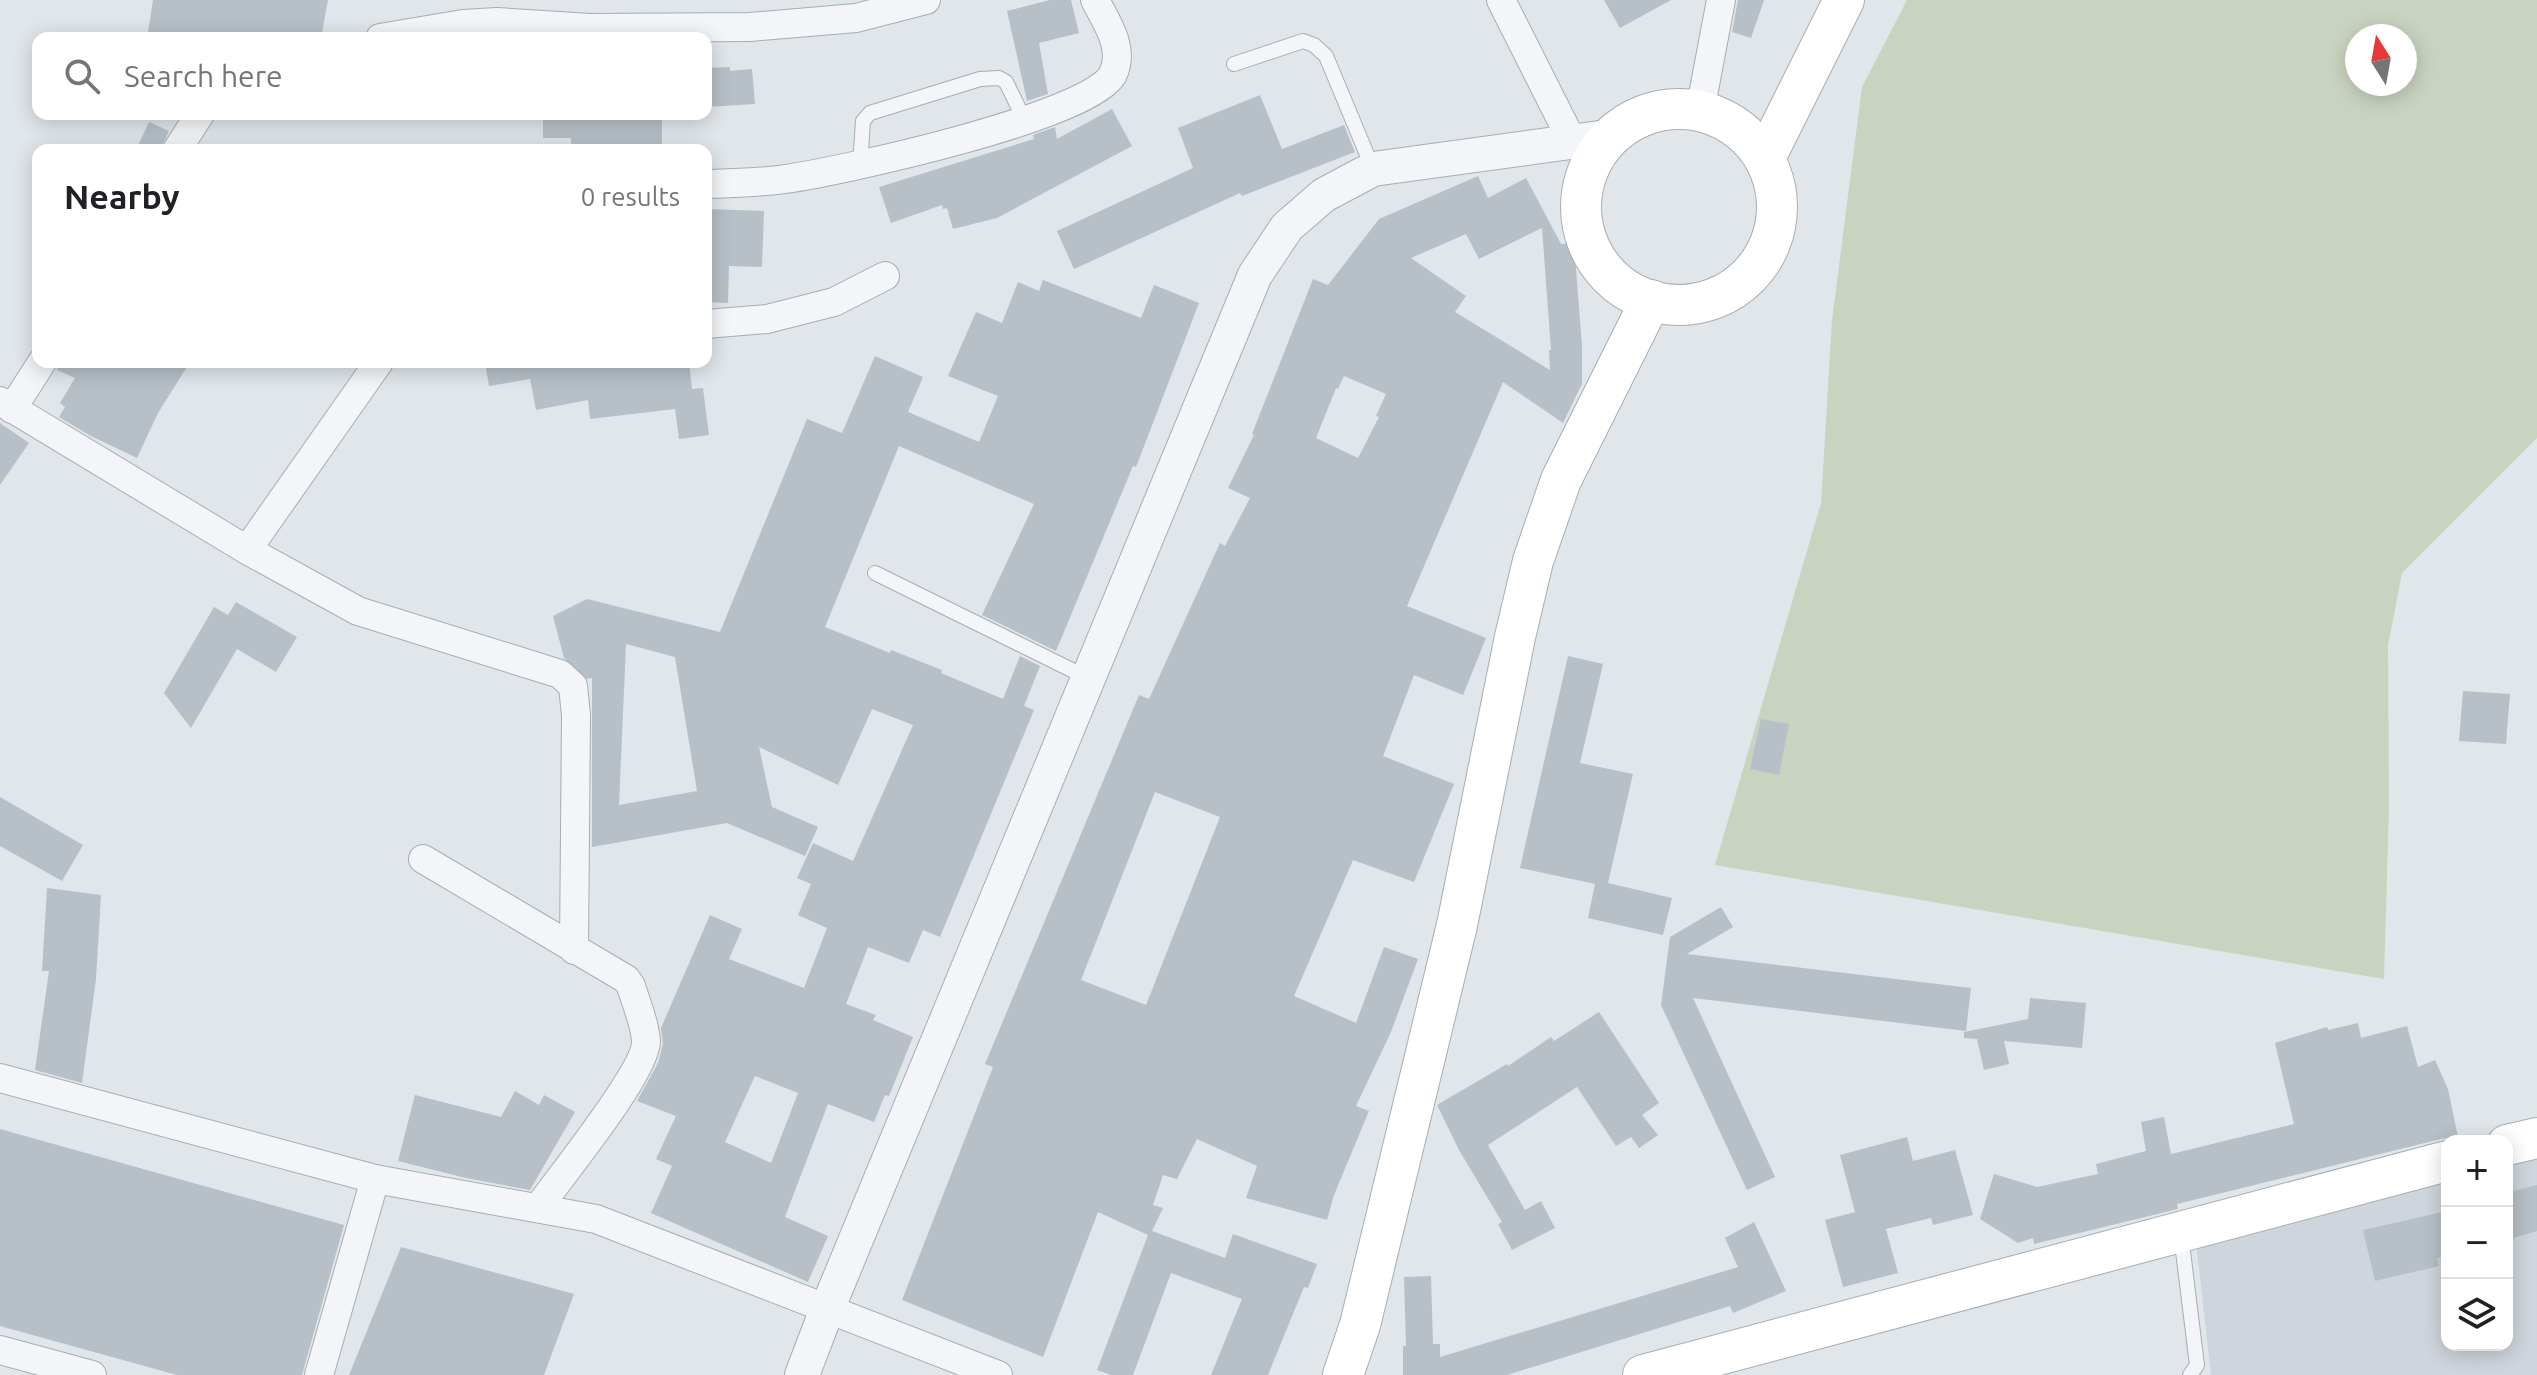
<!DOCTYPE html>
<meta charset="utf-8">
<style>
body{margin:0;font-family:Ubuntu,sans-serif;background:#f6f6f6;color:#202124}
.controls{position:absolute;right:24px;bottom:24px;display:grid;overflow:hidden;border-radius:16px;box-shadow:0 4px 20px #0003}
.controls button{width:72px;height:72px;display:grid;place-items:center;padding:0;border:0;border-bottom:2px solid #e0e0e0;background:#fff;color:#202124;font:40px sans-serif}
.compass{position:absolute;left:2345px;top:24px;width:72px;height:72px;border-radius:50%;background:#fff;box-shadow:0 4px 20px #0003;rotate:349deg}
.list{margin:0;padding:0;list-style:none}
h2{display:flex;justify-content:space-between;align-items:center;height:104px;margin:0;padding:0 32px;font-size:34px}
h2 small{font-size:26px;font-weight:400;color:#757577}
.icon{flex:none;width:44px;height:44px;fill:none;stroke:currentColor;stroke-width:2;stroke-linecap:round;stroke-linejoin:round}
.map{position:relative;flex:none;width:2537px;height:1375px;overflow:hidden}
.search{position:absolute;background:#fff;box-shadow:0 4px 20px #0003;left:32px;top:32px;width:680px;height:88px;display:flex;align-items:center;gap:20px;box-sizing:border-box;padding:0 28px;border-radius:16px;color:#757577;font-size:30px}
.panel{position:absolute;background:#fff;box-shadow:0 4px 20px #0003;left:32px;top:144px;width:680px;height:224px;border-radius:16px}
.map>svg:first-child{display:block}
.built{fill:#ced5dc}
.green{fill:#c9d4c0;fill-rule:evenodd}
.building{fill:#b7c0c7;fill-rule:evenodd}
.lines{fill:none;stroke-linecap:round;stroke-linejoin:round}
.service-casing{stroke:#a5aeb4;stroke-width:16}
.minor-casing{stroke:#a5aeb4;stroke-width:30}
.tertiary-casing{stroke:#a5aeb4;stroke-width:36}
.secondary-casing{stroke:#a5aeb4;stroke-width:42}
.service{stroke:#f3f5f8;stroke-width:14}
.minor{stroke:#f3f5f8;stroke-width:28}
.tertiary{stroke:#f3f5f8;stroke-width:34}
.secondary{stroke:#fff;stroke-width:40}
</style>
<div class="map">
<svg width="2537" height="1375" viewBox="0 0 2537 1375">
<rect width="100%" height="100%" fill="#e0e6ea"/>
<polygon class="built" points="2537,1159 2537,1375 2211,1375 2196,1243 2447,1181 2447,1345 2507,1345 2507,1166"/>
<path class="green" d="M1907 0H2537V438L2402 573 2388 646 2389 805 2384 979 1715 865 1821 503 1832 320 1862 87ZM2357 36H2405V84H2357Z"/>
<g class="building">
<polygon points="153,0 328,0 321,38 147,38"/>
<polygon points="1050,0 1071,0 1079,33 1039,43 1048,94 1027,101 1007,11"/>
<polygon points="1604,0 1671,0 1620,28"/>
<polygon points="1738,0 1764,0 1751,38 1732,32"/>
<polygon points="730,67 730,71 752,69 755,104 706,107 706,68"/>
<polygon points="1260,95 1282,149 1344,125 1355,152 1242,196 1240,193 1074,269 1057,231 1193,168 1178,128"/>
<polygon points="1112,109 1132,146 997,218 953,229 947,208 943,209 942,205 891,223 879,187 1034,139 1033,135 1055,127 1057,139"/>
<polygon points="543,114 662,114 662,150 571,150 571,138 543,138"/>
<polygon points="149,122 169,131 160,150 136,150"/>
<path d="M1478 176 1488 198 1526 178 1561 244 1574 243 1582 346V384L1563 423 1503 382 1407 606 1486 638 1463 695 1414 675 1383 756 1454 784 1414 882 1353 860 1294 996 1356 1023 1384 947 1418 959 1391 1032 1356 1106 1369 1111 1334 1195 1327 1220 1246 1198 1257 1166 1197 1139 1177 1179 1163 1175 1153 1205 1163 1208 1152 1231 1225 1258 1233 1234 1317 1264 1308 1288 1304 1287 1268 1375H1211L1242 1299 1171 1273 1133 1375H1111L1097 1370 1148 1235 1098 1212 1043 1357 902 1300 993 1067 985 1064 1139 695 1149 699 1220 543 1225 546 1250 498 1228 488 1254 435 1252 434 1313 279 1328 285 1379 219ZM1542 228 1551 350H1549L1550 370 1455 312 1466 296 1411 258 1466 234 1479 259ZM1344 376 1386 394 1376 416 1379 417 1358 458 1316 438 1336 388 1338 389ZM1155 792 1220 817 1146 1005 1081 980Z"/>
<polygon points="706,209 764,211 762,267 729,266 728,303 706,302"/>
<path d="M1043 280 1141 318 1154 285 1199 303 1136 467 1133 466 1056 651 982 615 1034 504 899 446 825 627 890 653 891 650 942 670 941 673 1003 699 1020 656 1040 666 1024 706 1034 710 940 937 923 930 909 963 868 947 846 1004 876 1015 873 1020 913 1037 889 1096 885 1095 874 1122 828 1104 785 1217 828 1236 808 1282 651 1213 672 1166 656 1159 676 1116 637 1101 658 1063 663 1044 661 1028 710 915 742 929 729 959 804 988 827 928 798 915 811 884 797 878 813 843 853 861 913 725 872 709 838 785 759 747 772 807 818 827 805 856 727 823 592 847V678L587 679 564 658 553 616 587 599 720 632 807 419 842 433 875 356 923 377 908 412 979 442 998 396 948 376 976 312 1002 323 1018 282 1039 291ZM626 644 675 657 697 791 619 805ZM755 1076 798 1093 771 1163 725 1142Z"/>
<polygon points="59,362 190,362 158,413 137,458 89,435 59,417 65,407 60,403 75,378 57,370"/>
<polygon points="485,362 689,362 692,389 703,388 709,435 679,439 675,409 590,419 588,400 536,410 530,379 489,386"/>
<polygon points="0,423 29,443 0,485"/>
<polygon points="236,602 297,637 276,672 237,649 191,728 164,693 214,607 228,615"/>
<polygon points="1568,656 1603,664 1580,763 1633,774 1608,883 1672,898 1663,935 1588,918 1595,884 1520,868"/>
<polygon points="2463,691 2510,694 2506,744 2459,741"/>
<polygon points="1761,719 1789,724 1779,775 1750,769"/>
<polygon points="0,797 83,845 62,881 0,846"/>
<polygon points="47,888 101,895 96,979 82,1083 35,1070 49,971 42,971"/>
<polygon points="1721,907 1733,927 1687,954 1971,988 1966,1031 1693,998 1775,1177 1747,1190 1661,1005 1670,937"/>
<polygon points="2030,998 2086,1003 2082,1048 2004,1041 2009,1064 1984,1070 1977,1039 1964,1038 1964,1032 2028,1019"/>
<polygon points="1599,1012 1659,1103 1642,1115 1658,1135 1639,1148 1631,1137 1616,1146 1577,1087 1488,1145 1525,1210 1541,1201 1555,1228 1512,1250 1498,1224 1502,1222 1459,1150 1437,1105 1507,1064 1508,1066 1551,1037 1554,1041"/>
<polygon points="2358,1023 2361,1038 2407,1026 2418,1067 2435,1060 2448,1089 2458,1137 2441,1139 2177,1204 2178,1209 2034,1244 2033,1238 2018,1243 1980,1219 1994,1174 2037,1187 2098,1174 2096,1164 2146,1151 2141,1122 2164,1117 2171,1154 2294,1124 2275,1043 2327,1027 2328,1030"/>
<polygon points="515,1091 539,1105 544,1095 575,1112 530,1190 466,1178 398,1161 415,1095 501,1117"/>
<polygon points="0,1129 344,1225 302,1375 177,1375 0,1326"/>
<polygon points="1907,1137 1913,1161 1955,1150 1973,1215 1933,1225 1931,1218 1886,1229 1898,1273 1843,1287 1825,1220 1855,1212 1840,1155"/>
<polygon points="2537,1185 2537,1231 2507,1240 2507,1193"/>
<polygon points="2447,1211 2447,1256 2437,1258 2439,1266 2375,1281 2363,1230"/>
<polygon points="1754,1222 1786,1291 1733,1313 1730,1306 1507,1375 1403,1375 1403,1346 1406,1346 1404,1277 1431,1276 1433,1344 1440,1344 1440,1357 1738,1267 1725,1238"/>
<polygon points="401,1247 574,1294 544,1375 349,1375"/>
</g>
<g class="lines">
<g class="service-casing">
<g id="service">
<polyline points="1234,64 1303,41 1314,45 1326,56 1373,169"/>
<polyline points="860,166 863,121 870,113 980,79 999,78 1006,82 1025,121"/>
<polyline points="875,573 1088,678"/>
<polyline points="2181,1235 2197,1365 2190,1375"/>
</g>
</g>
<g class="minor-casing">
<g id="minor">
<polyline points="1501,0 1572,141"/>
<polyline points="380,38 463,24 497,22 590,28 750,27 856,18 926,0"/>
<polyline points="1700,111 1721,0"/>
<polyline points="177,150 200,114"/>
<path d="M706 184C732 183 759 183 785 179 838 172 1093 116 1113 74 1125 48 1107 23 1095 0"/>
<polyline points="706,324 767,319 834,302 885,276"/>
<polyline points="0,401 247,550 358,611 560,674 573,686 576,715 574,950"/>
<polyline points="12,409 42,362"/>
<polyline points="247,550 379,362"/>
<path d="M423 859 626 979 631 986C636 1003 645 1023 646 1041 647 1071 559 1178 538 1208"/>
<polyline points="0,1078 375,1179 596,1219 998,1375"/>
<polyline points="0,1350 92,1375"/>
<polyline points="319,1375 375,1179"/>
</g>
</g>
<g class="tertiary-casing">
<polyline id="tertiary" points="802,1375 828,1307 1255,275 1287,227 1324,195 1373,169 1614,136"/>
</g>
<g class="secondary-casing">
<g id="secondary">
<circle cx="1679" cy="207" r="98"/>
<polyline points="1765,158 1844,0"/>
<polyline points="2507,1145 2537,1138"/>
<polyline points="1343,1375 1360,1325 1457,925 1515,637 1533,561 1561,480 1651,300"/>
<polyline points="1643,1375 2447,1161"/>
</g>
</g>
<use href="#service" class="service"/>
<use href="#minor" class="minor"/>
<use href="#tertiary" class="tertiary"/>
<use href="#secondary" class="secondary"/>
</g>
</svg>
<div class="controls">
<button>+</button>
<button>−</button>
<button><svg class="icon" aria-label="layers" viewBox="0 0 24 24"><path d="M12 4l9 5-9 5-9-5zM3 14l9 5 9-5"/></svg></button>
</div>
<svg class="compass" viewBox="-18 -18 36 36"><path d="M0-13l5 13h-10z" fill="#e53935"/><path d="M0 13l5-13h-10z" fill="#757577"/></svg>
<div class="search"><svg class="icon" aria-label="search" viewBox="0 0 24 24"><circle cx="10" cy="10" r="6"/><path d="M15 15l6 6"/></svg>Search here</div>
<section class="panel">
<h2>Nearby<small>0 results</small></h2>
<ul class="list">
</ul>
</section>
</div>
